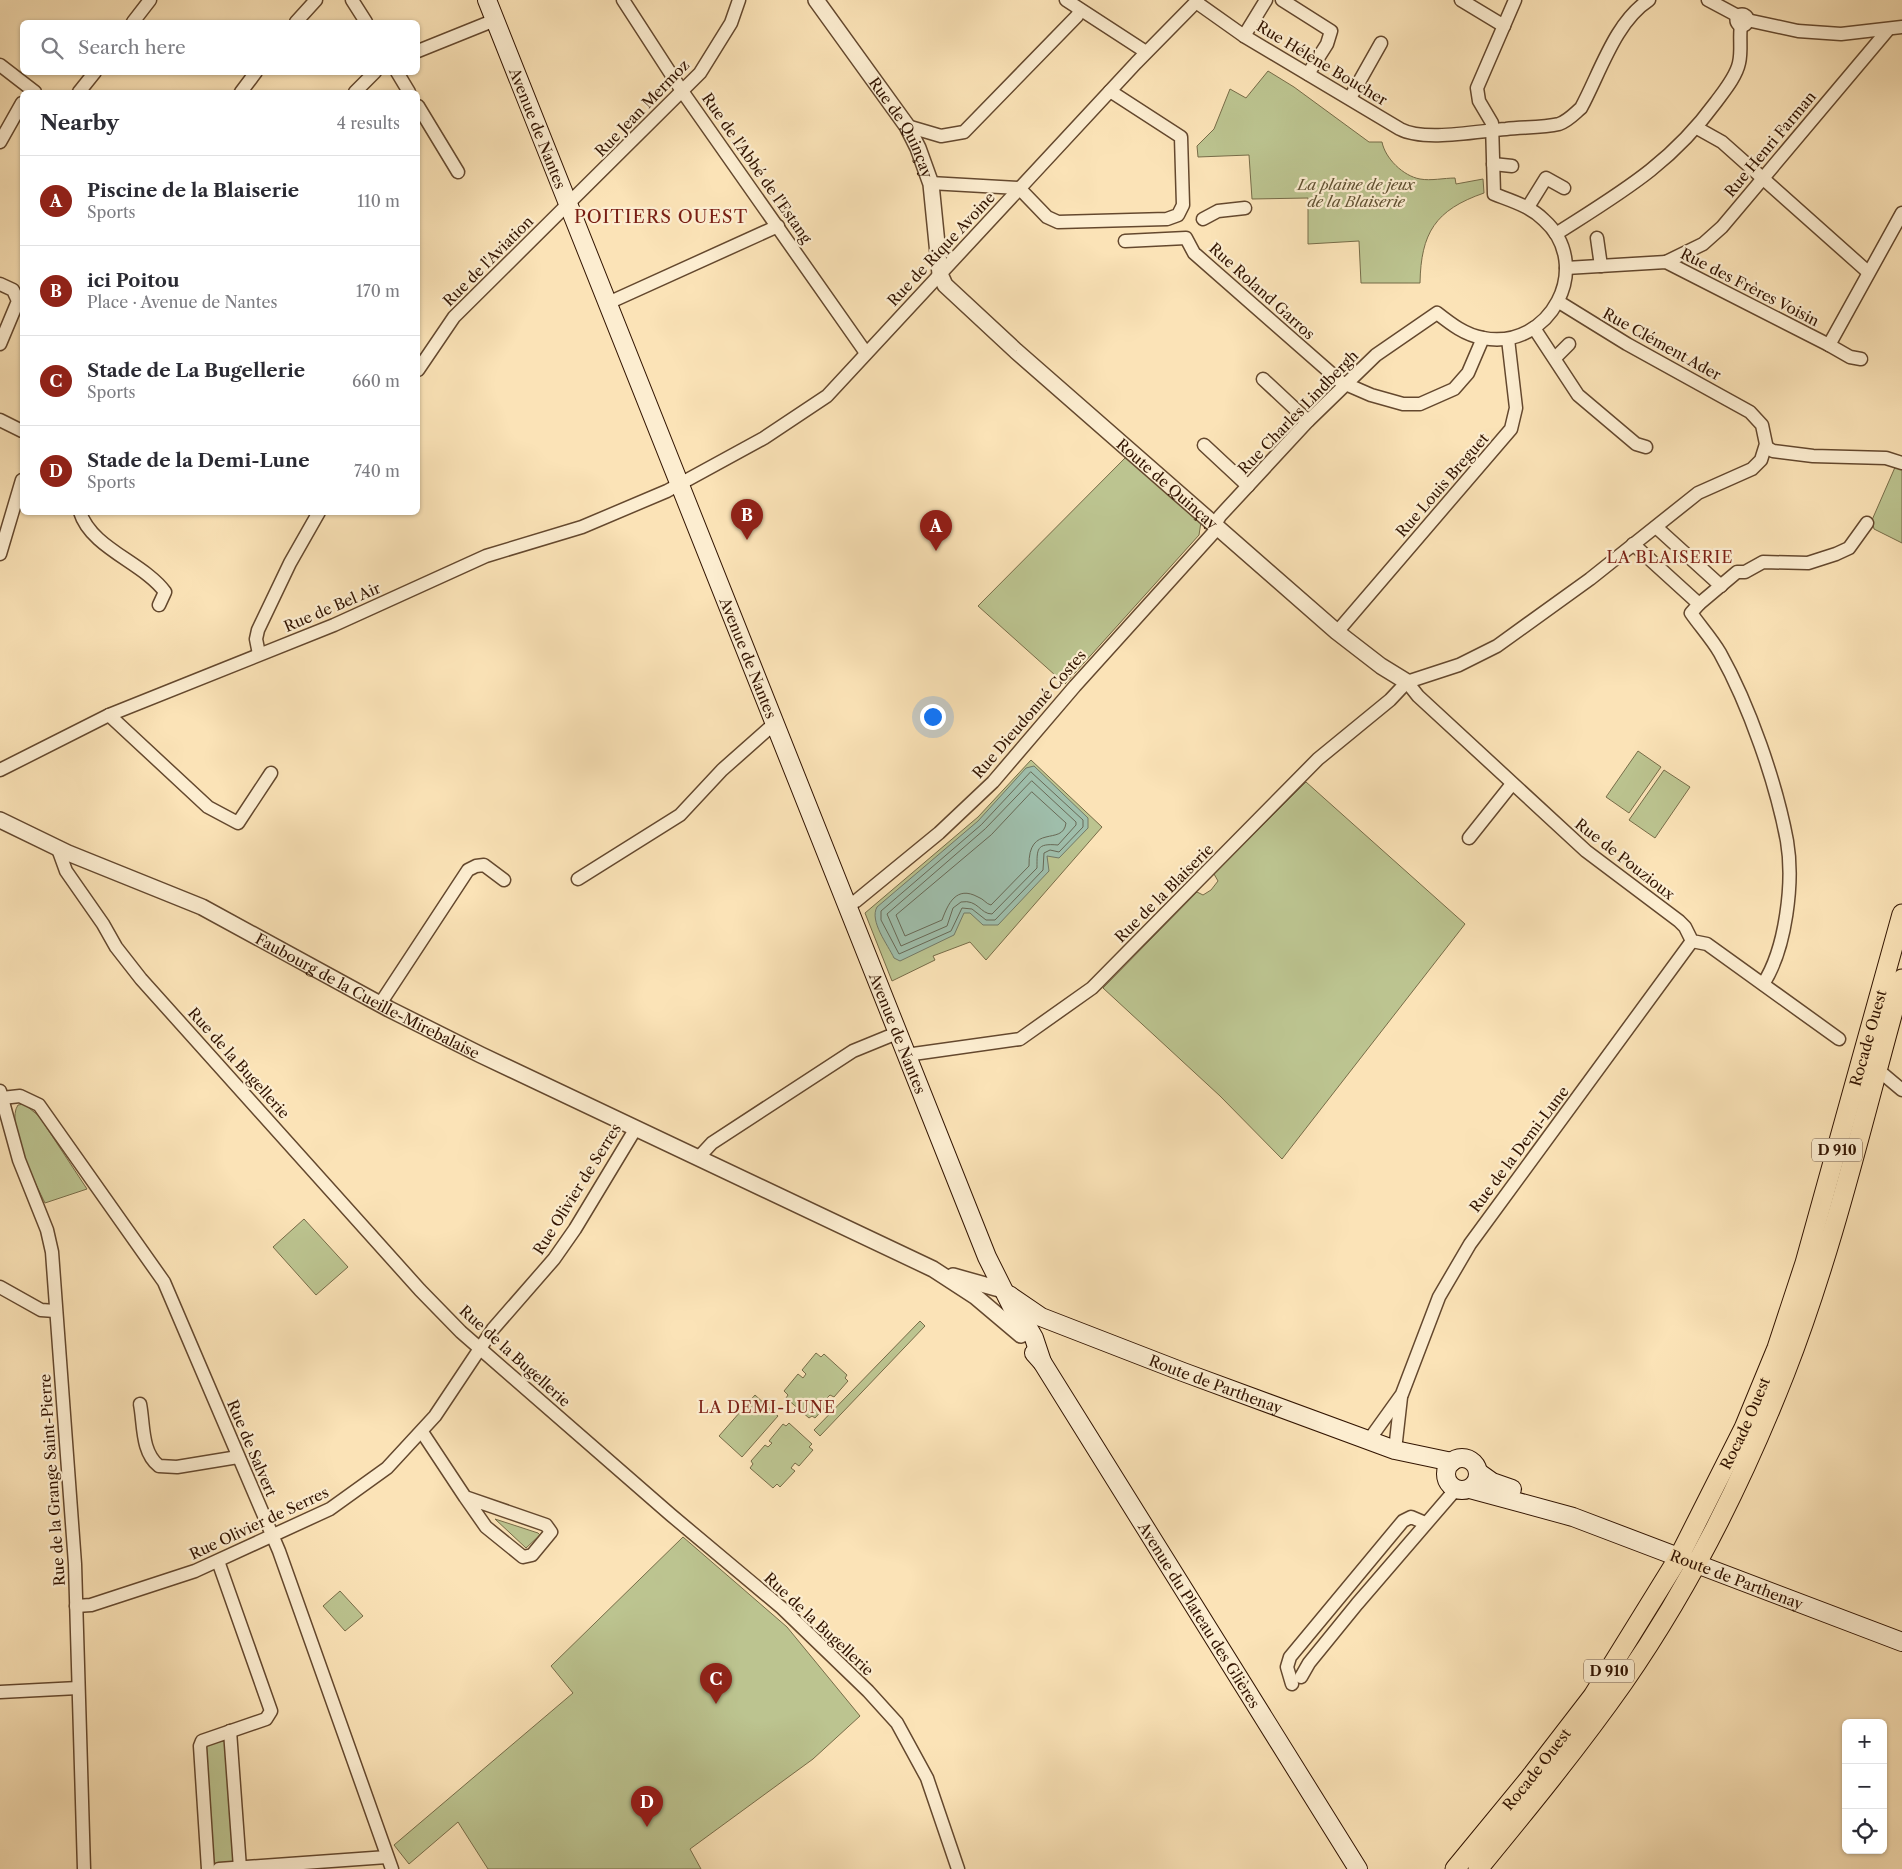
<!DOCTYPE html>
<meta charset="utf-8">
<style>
body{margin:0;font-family:"Libre Caslon Text",serif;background:#f7f7f7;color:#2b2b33}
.controls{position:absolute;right:15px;bottom:15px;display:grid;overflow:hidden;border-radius:8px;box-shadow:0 1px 4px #0004}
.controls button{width:45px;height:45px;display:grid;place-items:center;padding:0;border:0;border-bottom:1px solid #e1e1e2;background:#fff;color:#2b2b33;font:25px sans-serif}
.you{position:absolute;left:932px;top:716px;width:18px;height:18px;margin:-12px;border:4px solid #fff;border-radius:50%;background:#1a73e8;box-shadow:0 0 0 8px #1a73e833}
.badge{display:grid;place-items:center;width:32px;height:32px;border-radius:50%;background:#8f2418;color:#fff;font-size:16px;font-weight:700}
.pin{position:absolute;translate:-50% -41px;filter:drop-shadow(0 1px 2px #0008)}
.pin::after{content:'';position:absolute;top:26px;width:18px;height:15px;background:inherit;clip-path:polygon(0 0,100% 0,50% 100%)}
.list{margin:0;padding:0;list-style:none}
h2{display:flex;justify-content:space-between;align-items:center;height:65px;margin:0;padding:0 20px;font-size:21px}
h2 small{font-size:16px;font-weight:400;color:#7c7c81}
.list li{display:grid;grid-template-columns:32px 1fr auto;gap:15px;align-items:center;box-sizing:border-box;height:90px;padding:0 20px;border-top:1px solid #e1e1e2}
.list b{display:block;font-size:19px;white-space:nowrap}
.list p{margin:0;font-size:16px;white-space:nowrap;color:#7c7c81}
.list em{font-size:16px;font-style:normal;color:#7c7c81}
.icon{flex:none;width:28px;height:28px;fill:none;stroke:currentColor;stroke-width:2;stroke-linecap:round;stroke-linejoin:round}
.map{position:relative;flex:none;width:1902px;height:1869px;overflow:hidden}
.search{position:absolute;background:#fff;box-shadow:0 1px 4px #0004;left:20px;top:20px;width:400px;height:55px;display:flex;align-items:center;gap:12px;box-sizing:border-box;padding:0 18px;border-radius:8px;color:#7c7c81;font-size:19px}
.panel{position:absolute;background:#fff;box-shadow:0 1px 4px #0004;left:20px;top:90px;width:400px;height:425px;border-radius:8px}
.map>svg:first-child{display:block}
.green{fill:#bcc490;stroke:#776c48}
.water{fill:#9fbeab;stroke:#737a67}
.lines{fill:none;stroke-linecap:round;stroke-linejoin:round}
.shore{stroke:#686956;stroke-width:1}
.minor-casing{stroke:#64482e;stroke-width:15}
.tertiary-casing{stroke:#64482e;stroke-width:18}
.secondary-casing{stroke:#321401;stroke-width:20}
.primary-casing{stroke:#321401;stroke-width:21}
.minor{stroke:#fcedd0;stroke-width:12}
.tertiary{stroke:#fcedd0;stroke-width:15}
.secondary{stroke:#fcedd0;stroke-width:18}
.primary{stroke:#fbe3b7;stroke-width:19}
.labels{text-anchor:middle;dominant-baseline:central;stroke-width:4.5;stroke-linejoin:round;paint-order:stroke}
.shield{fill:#fcedd0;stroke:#6f553f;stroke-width:1}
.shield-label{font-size:14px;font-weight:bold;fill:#321401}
.street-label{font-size:15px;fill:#321401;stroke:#fcedd0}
.park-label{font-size:15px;font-style:italic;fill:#625233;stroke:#fcedd0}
.neighbourhood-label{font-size:16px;letter-spacing:1px;fill:#7a1f14;stroke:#fcedd0}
.quarter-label{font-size:18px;letter-spacing:1px;fill:#7a1f14;stroke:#fcedd0}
</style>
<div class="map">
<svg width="1902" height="1869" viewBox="0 0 1902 1869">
<rect width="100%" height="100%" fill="#fbe3b7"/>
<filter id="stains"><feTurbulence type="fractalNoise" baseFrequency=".004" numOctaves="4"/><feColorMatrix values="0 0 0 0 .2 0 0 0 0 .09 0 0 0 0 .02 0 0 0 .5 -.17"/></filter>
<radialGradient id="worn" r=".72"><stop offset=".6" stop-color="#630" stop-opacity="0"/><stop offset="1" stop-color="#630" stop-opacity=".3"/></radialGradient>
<g class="green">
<path d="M1268 71 1294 87 1369 142H1382C1385 158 1403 176 1420 179 1431 181 1444 178 1455 178L1456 184 1483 179 1484 193C1435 210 1421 233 1420 283H1361L1359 241 1308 244V198L1252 199 1249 155 1198 157 1197 146 1214 129 1230 89 1246 98Z"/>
<polygon points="1128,455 1201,522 1199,535 1065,684 978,606"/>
<polygon points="1896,465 1902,467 1902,543 1874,529 1872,520"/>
<polygon points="1638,751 1661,767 1629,813 1606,797"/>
<polygon points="1031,760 1102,827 986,960 970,942 933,956 935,960 892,981 865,913 978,817"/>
<polygon points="1664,770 1690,787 1655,838 1629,820"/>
<polygon points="1306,782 1465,924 1282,1159 1220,1096 1103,988 1197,892 1203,895 1211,890 1218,881 1214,874"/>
<path d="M24 1104 39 1116 87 1189 45 1203C36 1185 5 1123 18 1105Z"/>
<polygon points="304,1219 348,1267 316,1295 273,1247"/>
<polygon points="920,1321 925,1326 820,1436 814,1430"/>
<polygon points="816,1353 821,1357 824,1354 847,1375 845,1378 848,1381 834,1397 830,1395 826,1399 830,1402 815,1418 812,1416 809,1418 786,1398 788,1395 784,1391 798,1374 803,1378 806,1374 802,1370"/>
<polygon points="755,1395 778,1416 742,1457 719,1436"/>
<polygon points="789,1423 812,1444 809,1447 813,1450 799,1466 795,1463 791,1468 795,1471 780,1487 777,1484 773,1488 750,1468 753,1464 751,1461 765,1445 768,1447 772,1443 769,1441 783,1424 786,1426"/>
<polygon points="495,1519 538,1533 540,1535 526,1548"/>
<polygon points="683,1537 787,1627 860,1716 813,1759 690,1849 701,1869 488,1869 458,1822 409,1864 394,1845 573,1693 551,1666"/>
<polygon points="340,1591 363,1616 345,1631 323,1606"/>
<polygon points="228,1741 238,1864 210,1865 204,1743"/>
</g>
<path class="water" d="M1034 766 1088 818V828L1059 858 1047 856 1049 871 998 925H983L970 913H964L954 935 900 961 894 958C888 945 869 921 877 907L978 821 1026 768Z"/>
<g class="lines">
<g class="shore">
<polygon points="1031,772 1083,820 1083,827 1059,852 1050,850 1044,853 1043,870 995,920 986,920 972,909 962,908 951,931 899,954 881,920 881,911 981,825"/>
<path d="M1032 781 1076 822V825L1058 845C1036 843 1037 849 1037 868L992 914C980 914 978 899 961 902L953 908 947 926 901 946 887 914 985 829Z"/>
<path d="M1032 792 1066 823C1063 847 1028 822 1029 866L991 905C986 904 984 899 978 897 956 885 948 904 942 920L905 936 896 915 991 835Z"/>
</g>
<g class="minor-casing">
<g id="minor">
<polyline points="352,0 366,22"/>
<polyline points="623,0 682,91 866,353"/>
<polyline points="1066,0 1146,52"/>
<polyline points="1282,0 1331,31 1327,44 1308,74"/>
<polyline points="1461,0 1504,26"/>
<polyline points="1708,0 1738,16"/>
<path d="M1196 2 1244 36 1400 129C1424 142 1478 131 1506 129 1523 127 1542 128 1559 124 1568 121 1574 114 1581 108 1600 73 1615 22 1649 0"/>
<circle cx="1742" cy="20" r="5.5"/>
<polyline points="1747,20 1798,31 1841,34 1902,27"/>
<polyline points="133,22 150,0"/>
<polyline points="296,22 316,0"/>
<polyline points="1244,36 1266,0"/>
<polyline points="418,51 495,20"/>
<polyline points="0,65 35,92"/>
<polyline points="397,72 409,92"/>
<polyline points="79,92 95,72"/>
<polyline points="241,92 256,72"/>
<polyline points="355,92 375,72"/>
<polyline points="1350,98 1381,43"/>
<polyline points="418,106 458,172"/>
<polyline points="907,126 941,136 964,132 1077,16 1080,10"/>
<polyline points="1697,128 1722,142 1868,272"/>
<polyline points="0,142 22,103"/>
<polyline points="1493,164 1512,166"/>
<polyline points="930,183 1019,188"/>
<polyline points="1019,188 1047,217 1058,222 1167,219 1178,215 1183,205 1181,137 1110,91"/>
<polyline points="1528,207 1546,178 1564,188"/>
<polyline points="1203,219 1218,211 1245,208"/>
<path d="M1556 234C1620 193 1670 165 1716 102 1724 91 1736 77 1739 63 1742 51 1739 38 1741 25"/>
<polyline points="1597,238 1601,266"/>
<polyline points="1125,241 1186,238 1194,253 1341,382 1371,395 1403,404 1420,404 1454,389 1468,373 1483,338"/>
<polyline points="1666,262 1703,244 1722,227 1887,31"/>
<polyline points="1566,268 1666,262 1829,345 1902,213"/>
<polyline points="0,284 13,290 18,301 0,344"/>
<polyline points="608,303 778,226"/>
<polyline points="1534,328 1578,395 1636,444 1646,447"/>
<polyline points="1829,345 1850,357 1861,359"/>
<polyline points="1555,358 1569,344"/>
<polyline points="418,370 454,317 700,73 731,23 739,0"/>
<polyline points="1263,379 1308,421"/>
<polyline points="0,420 22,431"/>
<polyline points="1204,445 1248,486"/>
<polyline points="1766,447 1773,451 1813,456 1886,458 1902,463"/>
<path d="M80 512C91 548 144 563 165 592L159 605"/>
<polyline points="1656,527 1721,586"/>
<path d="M1633 544 1699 604 1691 613C1700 626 1712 639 1720 653 1749 705 1776 782 1787 841 1794 882 1786 949 1763 984"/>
<polyline points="0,554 22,480"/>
<polyline points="1699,604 1737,572 1745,572 1763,562 1808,563 1836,554 1849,548 1867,523"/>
<polyline points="1337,632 1511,429 1516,408 1508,339"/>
<polyline points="259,654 256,639 258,630 290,563 319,512"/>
<polyline points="1407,682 1418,696 1586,851 1679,921 1685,927 1692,941 1707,944 1839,1039"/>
<polyline points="109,715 208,807 238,823 271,773"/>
<polyline points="0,770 109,715 334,625 486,556 582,527 667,491 764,438 827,396 1136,63 1198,0"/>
<polyline points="1469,838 1512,784"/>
<polyline points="58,849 66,871 103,924 116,947 141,979 420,1290 461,1332 671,1515 782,1608 868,1691 897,1723 927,1778 958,1869"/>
<polyline points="578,879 680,815 722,770 775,723"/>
<path d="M846 906 856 901 939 833 993 782 1075 686 1215 531V524L1220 516 1308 421 1376 355 1437 313C1451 324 1465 335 1483 338 1550 351 1595 266 1544 220 1530 206 1512 201 1494 194L1492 123 1479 101 1477 88 1515 0"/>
<polyline points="380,1004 468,870 476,866 484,865 504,880"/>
<polyline points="906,1055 1020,1039 1092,988 1318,759 1390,700 1407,682 1459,665 1497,646 1590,579 1698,493 1752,469 1761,460 1766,444 1762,425 1750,412 1627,344 1559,302"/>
<polyline points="1877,1069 1902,1090"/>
<polyline points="0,1091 19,1160 47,1230 52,1252 75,1564 84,1869"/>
<polyline points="2,1098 20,1096 39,1105 164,1282 279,1551 392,1869"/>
<polyline points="699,1157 712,1143 853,1051 897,1033"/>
<polyline points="0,1287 41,1310 55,1311"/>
<path d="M140 1404C144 1424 141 1452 159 1466L177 1467 238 1457"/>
<polyline points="422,1432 465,1497 546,1525 551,1532 532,1555 523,1557 486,1527 465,1497"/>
<polyline points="1369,1440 1402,1394 1439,1297 1470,1244 1692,941"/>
<polyline points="1395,1450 1401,1397"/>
<polyline points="76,1606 91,1605 195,1571 330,1509 387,1468 435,1416 493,1329 554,1259 575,1229 636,1128"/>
<polyline points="1301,1677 1309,1663 1357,1604 1456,1489"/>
<polyline points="1292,1684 1287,1667 1290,1657 1403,1521 1411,1517 1425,1523"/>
<polyline points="0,1692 78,1688"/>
<polyline points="230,1731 240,1868"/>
<polyline points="208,1869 200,1746 202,1741 266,1719 271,1711 218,1561"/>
<polyline points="219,1869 387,1857"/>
</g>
</g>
<g class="tertiary-casing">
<g id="tertiary">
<path id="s1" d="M816 0 907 126 918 148 931 184 940 274 945 285 1016 351 1337 632 1381 666 1407 682"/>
<path id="s2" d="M0 820 68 853 202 907 389 1009 481 1055 933 1269 976 1297 1021 1335"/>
<polyline points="953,1276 1003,1290"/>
</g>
</g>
<g class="secondary-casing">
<g id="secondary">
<path id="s3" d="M487 0 987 1257 1015 1313 1026 1324 1034 1338 1042 1362"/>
<path id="s4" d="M1009 1295 1041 1317 1183 1372 1395 1450 1452 1462"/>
<path id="s5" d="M1034 1353 1042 1362 1358 1869"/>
<circle cx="1462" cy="1474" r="16"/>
<polyline points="1478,1472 1492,1482 1512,1489"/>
<path id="s6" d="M1470 1489 1573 1517 1902 1642"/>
</g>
</g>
<g class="primary-casing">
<g id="primary">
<path id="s7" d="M1455 1869 1529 1779 1593 1696 1679 1557 1744 1428 1777 1348 1805 1263 1902 914"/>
<path d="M1478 1869C1528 1808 1578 1747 1623 1683 1689 1588 1743 1480 1785 1373 1835 1245 1865 1110 1902 979"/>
</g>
</g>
<use href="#minor" class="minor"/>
<use href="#tertiary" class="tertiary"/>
<use href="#secondary" class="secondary"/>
<use href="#primary" class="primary"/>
</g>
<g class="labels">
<g class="shield">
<rect x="1812" y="1138.5" width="50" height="23" rx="4"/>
<rect x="1584" y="1659.5" width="50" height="23" rx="4"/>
</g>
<g class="shield-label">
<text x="1837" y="1150">D 910</text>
<text x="1609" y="1671">D 910</text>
</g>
<g class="street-label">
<text transform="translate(1322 63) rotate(31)">Rue Hélène Boucher</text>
<text transform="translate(642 108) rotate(-46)">Rue Jean Mermoz</text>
<text stroke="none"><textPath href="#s3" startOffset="138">Avenue de Nantes</textPath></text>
<text stroke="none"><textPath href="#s1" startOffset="154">Rue de Quinçay</textPath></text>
<text transform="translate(1770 144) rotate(-50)">Rue Henri Farman</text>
<text transform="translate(757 168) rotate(55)">Rue de l'Abbé de l'Estang</text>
<text transform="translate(941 249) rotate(-47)">Rue de Rique Avoine</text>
<text transform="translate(488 261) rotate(-45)">Rue de l'Aviation</text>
<text transform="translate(1750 287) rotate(27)">Rue des Frères Voisin</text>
<text transform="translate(1262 291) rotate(42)">Rue Roland Garros</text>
<text transform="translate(1662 344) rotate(29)">Rue Clément Ader</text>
<text transform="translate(1298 412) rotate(-46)">Rue Charles Lindbergh</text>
<text stroke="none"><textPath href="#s1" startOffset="619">Route de Quinçay</textPath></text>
<text transform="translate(1442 485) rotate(-49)">Rue Louis Breguet</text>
<text transform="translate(332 607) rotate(-23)">Rue de Bel Air</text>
<text stroke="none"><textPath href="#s3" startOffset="708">Avenue de Nantes</textPath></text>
<text transform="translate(1029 714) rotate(-49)">Rue Dieudonné Costes</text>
<text transform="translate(1625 859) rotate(38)">Rue de Pouzioux</text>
<text transform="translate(1164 893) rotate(-45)">Rue de la Blaiserie</text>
<text stroke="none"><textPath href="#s2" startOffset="408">Faubourg de la Cueille-Mirebalaise</textPath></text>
<text stroke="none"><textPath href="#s3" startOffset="1112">Avenue de Nantes</textPath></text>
<text stroke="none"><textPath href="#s7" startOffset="939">Rocade Ouest</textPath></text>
<text transform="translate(239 1063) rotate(48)">Rue de la Bugellerie</text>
<text transform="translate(1519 1149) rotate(-53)">Rue de la Demi-Lune</text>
<text transform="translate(577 1189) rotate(-58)">Rue Olivier de Serres</text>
<text transform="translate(515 1356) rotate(42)">Rue de la Bugellerie</text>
<text stroke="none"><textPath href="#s4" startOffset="226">Route de Parthenay</textPath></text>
<text stroke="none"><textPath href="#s7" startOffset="534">Rocade Ouest</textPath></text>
<text transform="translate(252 1448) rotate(67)">Rue de Salvert</text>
<text transform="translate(52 1480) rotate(-94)">Rue de la Grange Saint-Pierre</text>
<text transform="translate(259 1523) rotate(-25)">Rue Olivier de Serres</text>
<text stroke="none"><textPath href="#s6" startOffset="282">Route de Parthenay</textPath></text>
<text stroke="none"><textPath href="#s5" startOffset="310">Avenue du Plateau des Glières</textPath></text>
<text transform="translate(819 1624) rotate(43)">Rue de la Bugellerie</text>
<text stroke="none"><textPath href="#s7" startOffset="129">Rocade Ouest</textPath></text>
</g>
<g class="park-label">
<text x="1356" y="184">La plaine de jeux<tspan x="1356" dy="17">de la Blaiserie</tspan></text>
</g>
<g class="neighbourhood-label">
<text x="1670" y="557">LA BLAISERIE</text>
<text x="767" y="1407">LA DEMI-LUNE</text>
</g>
<g class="quarter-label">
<text x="661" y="217">POITIERS OUEST</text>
</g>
</g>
<rect width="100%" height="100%" filter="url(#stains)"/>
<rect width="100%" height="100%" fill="url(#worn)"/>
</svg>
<div class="controls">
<button>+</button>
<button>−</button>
<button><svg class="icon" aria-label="locate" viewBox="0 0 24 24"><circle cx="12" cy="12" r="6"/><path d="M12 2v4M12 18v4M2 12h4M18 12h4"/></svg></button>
</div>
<div class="you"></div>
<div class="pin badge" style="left:936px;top:551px">A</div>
<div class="pin badge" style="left:747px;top:540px">B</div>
<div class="pin badge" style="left:716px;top:1704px">C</div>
<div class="pin badge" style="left:647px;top:1827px">D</div>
<div class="search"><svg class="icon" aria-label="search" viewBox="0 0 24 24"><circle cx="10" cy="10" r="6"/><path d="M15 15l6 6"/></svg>Search here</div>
<section class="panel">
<h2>Nearby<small>4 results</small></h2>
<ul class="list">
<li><span class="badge">A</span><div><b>Piscine de la Blaiserie</b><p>Sports</p></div><em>110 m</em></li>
<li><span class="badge">B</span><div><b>ici Poitou</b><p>Place · Avenue de Nantes</p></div><em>170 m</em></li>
<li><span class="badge">C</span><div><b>Stade de La Bugellerie</b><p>Sports</p></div><em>660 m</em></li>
<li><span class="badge">D</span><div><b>Stade de la Demi-Lune</b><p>Sports</p></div><em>740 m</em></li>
</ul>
</section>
</div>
